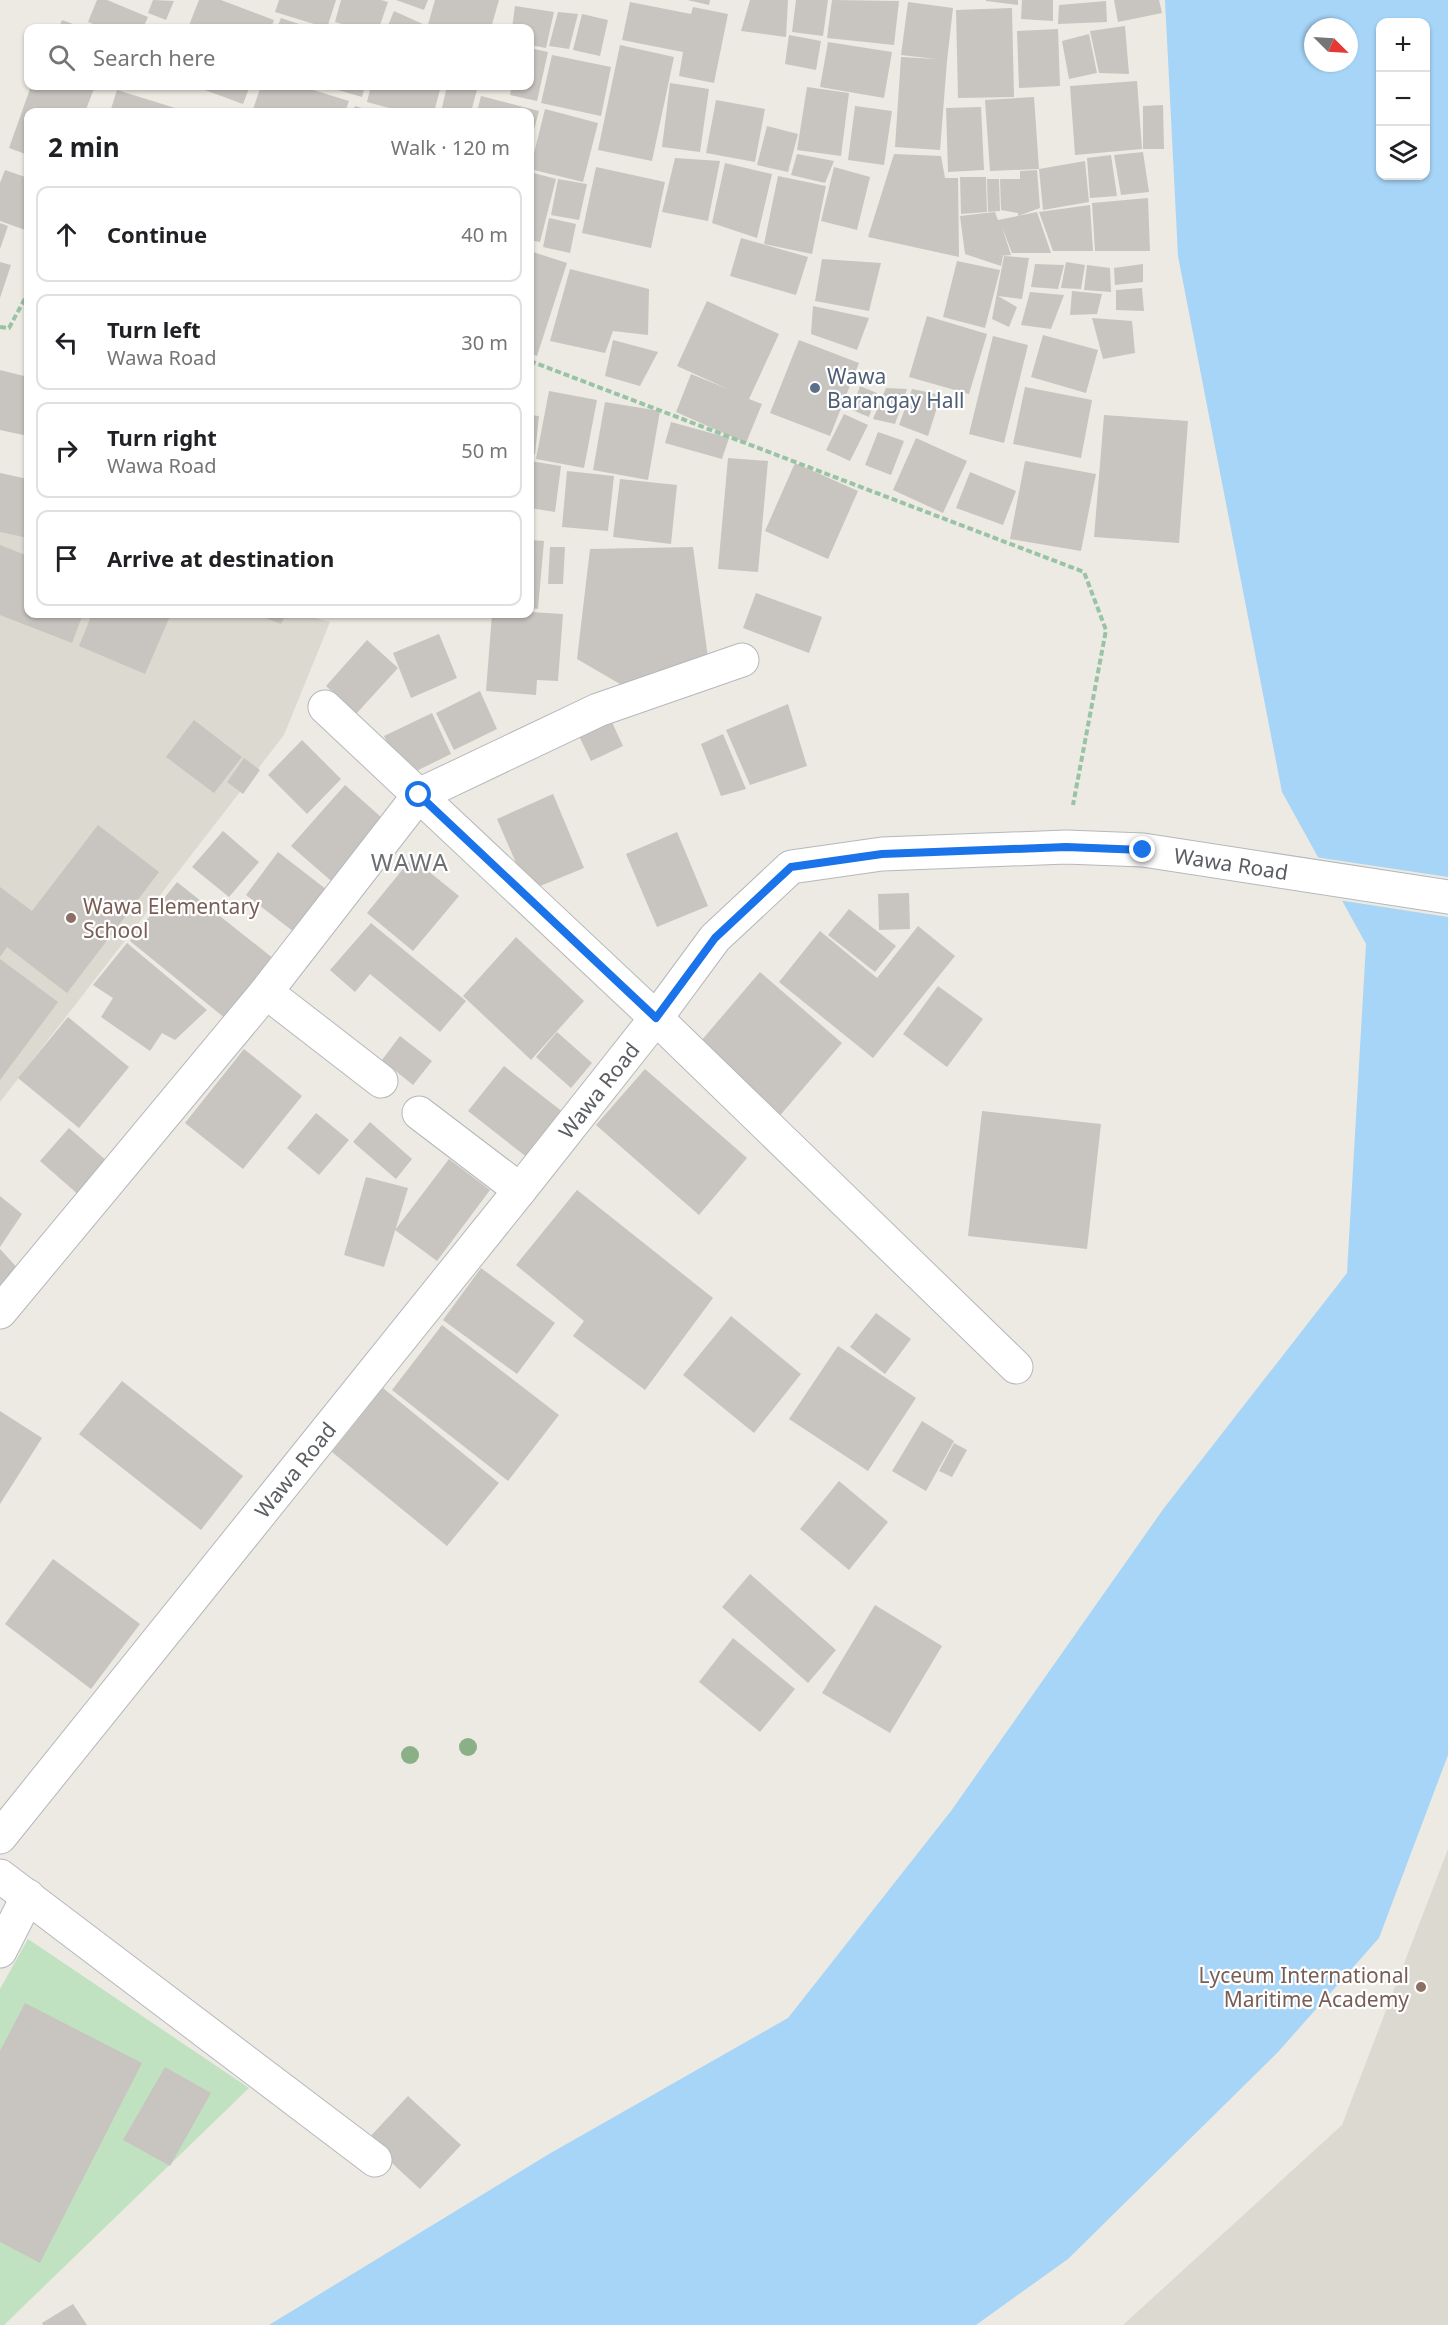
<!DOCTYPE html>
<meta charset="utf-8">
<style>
body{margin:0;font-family:"Noto Sans",sans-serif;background:#f6f6f6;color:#202124}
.controls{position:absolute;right:18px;top:18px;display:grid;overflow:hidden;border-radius:12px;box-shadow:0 2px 4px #0004}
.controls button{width:54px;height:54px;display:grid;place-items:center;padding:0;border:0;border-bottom:2px solid #e0e0e0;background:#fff;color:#202124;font:30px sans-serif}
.compass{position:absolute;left:1304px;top:18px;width:54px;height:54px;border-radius:50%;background:#fff;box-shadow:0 2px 4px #0004;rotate:114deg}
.stop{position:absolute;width:18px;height:18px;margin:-14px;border:4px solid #1a73e8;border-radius:50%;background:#fff}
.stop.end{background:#1a73e8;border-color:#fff;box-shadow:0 2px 6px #0008}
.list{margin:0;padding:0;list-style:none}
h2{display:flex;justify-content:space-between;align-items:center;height:78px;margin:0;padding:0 24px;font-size:26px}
h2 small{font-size:20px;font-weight:400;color:#757577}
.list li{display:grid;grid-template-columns:39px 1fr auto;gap:18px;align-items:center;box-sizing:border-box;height:96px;margin:0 12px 12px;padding:0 12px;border:2px solid #e0e0e0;border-radius:12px}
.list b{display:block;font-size:22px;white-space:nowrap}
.list p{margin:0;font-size:20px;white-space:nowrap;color:#757577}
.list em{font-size:20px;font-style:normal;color:#757577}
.icon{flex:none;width:33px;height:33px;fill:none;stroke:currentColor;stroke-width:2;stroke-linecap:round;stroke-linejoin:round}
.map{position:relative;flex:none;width:1448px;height:2325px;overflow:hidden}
.search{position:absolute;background:#fff;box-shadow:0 2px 4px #0004;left:24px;top:24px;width:510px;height:66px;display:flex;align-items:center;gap:15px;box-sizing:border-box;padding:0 21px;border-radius:12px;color:#757577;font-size:22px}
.panel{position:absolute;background:#fff;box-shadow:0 2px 4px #0004;left:24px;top:108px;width:510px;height:510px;border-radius:12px}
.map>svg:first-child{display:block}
.education{fill:#dcd9d0}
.green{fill:#c1e2c0}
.water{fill:#a6d5f8;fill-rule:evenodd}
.pier{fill:#eceae2}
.building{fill:#c8c5c0}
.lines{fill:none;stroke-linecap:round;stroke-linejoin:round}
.minor-casing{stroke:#b5b8bc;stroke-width:35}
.path{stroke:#9ac3a5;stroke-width:4;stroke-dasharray:6 3;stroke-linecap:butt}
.minor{stroke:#fff;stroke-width:33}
.tree{fill:#8bb087}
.route{stroke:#1a73e8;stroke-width:8}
.service-dot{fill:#5c6f8a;stroke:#fff;stroke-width:2}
.education-dot{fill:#8d6e63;stroke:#fff;stroke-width:2}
.labels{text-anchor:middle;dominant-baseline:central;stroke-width:4.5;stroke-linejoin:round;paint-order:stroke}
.service-label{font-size:21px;fill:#4e5e75;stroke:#fff;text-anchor:start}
.street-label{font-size:21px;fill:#5b5e62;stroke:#fff}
.education-label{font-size:21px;fill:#785e54;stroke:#fff;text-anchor:start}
.quarter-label{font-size:24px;letter-spacing:1.5px;fill:#6c7074;stroke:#fff}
</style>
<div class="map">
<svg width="1448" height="2325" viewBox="0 0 1448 2325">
<rect width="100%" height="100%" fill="#eceae2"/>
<g class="education">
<polygon points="0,526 28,534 28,614 301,614 330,622 284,735 0,1102"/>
<polygon points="1448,1849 1448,2325 1123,2325 1342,2125"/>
</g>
<polygon class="green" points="28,1939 249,2088 4,2325 0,2325 0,1989"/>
<path class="water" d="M1165 0H1448V1755L1379 1938 1278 2052 1068 2259 976 2325H269L549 2154 788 2018 951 1811 1164 1508 1347 1273 1366 944 1282 792 1178 256ZM1380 22H1426V176H1380ZM1313 27H1349V63H1313Z"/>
<polygon class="pier" points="1315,857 1448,877 1448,917 1338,900"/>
<g class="building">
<polygon points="97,0 107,0 148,17 143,28 103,28 88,22"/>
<polygon points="153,0 174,1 166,20 148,13"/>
<polygon points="199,0 221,0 274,20 271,28 188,28"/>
<polygon points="279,0 336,0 327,28 275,12"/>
<polygon points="341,0 381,0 388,2 379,28 356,28 335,22"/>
<polygon points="396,0 428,0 424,10"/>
<polygon points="435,0 499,0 491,28 427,28"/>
<polygon points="687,0 710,0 709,5"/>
<polygon points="750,0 788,0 786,37 741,31"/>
<polygon points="796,0 828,0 823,36 792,32"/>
<polygon points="832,0 899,1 894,45 827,38"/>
<polygon points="986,0 1018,0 1018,5 986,1"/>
<polygon points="1022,0 1053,0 1053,21 1021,19"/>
<polygon points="1114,0 1159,0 1162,13 1118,22"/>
<polygon points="1106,1 1107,22 1058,24 1059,5"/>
<polygon points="630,2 691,14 693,7 728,14 714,83 679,76 683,52 622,40"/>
<polygon points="908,2 953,8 947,61 940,150 895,147 901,57 936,59 901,55"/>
<polygon points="515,6 554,12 546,48 530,45 530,28 512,28"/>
<polygon points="1012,8 1014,97 958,98 956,10"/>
<polygon points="394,11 425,25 423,28 387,28"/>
<polygon points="558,12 578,14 569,49 549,46"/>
<polygon points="582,14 608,20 600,56 573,50"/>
<polygon points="281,18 311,28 277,28"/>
<polygon points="62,20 84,28 59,28"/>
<polygon points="1125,26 1129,74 1099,73 1090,31"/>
<polygon points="1058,29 1060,86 1019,88 1017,31"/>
<polygon points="1089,34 1097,73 1069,79 1062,41"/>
<polygon points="789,35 821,41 816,70 785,64"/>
<polygon points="828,42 892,52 884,98 820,87"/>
<polygon points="620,45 674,57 652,161 598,150"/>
<polygon points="530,48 548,52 537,101 510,95 512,86 530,86"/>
<polygon points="552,55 611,67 601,116 541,103"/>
<polygon points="1137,81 1142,149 1075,155 1070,86"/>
<polygon points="670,83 709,89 700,152 662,147"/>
<polygon points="31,86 95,86 85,112 28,112 28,155 9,148"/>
<polygon points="194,86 250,86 243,104"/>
<polygon points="261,86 300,86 349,101 345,112 252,112"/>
<polygon points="324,86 365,86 362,97"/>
<polygon points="371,86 441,86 434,112 404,112 367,102"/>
<polygon points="447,86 478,86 471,112 441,112"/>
<polygon points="807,87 849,93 841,156 797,150"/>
<polygon points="117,90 188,112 110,112"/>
<polygon points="481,96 539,111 530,144 530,112 477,112"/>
<polygon points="1034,97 1039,169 990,171 985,100"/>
<polygon points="716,100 765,109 755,162 706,153"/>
<polygon points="1163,105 1164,149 1143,149 1143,106"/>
<polygon points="355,106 376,112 353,112"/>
<polygon points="855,106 892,111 884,165 848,160"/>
<polygon points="981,107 984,170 948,172 946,108"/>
<polygon points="545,109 598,123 583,182 530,169"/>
<polygon points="767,126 798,134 788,172 757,165"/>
<polygon points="1143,152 1149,192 1121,195 1114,155"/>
<polygon points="797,154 834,161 825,183 791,175"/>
<polygon points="894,154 941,156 945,178 958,178 959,257 868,237"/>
<polygon points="1111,155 1117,196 1090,198 1087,158"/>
<polygon points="675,158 720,161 708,221 662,212"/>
<polygon points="1085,161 1089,202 1043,210 1039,169"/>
<polygon points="725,163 772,174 757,238 712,223"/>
<polygon points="596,167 665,182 651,248 582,233"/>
<polygon points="834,167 870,177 857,230 821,221"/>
<polygon points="5,170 28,178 28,231 0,221 0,183"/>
<polygon points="1037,170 1040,208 1018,216 1018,213 1001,210 1000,179 1020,179 1020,171"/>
<polygon points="530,172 556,179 540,242 530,240"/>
<polygon points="778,176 826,186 812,254 764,244"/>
<polygon points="960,177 986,177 987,212 961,214"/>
<polygon points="558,179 587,184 579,220 551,215"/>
<polygon points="987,179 999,179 1000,211 988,212"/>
<polygon points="1148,198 1150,251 1095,251 1092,203"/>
<polygon points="1090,205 1093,251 1053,251 1039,212"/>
<polygon points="995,212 998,220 1037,212 1051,253 1012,253 1002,227 1011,255 999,256 1003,256 1001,266 965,254 960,216"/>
<polygon points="549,218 576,224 570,253 543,247"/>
<polygon points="0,223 8,226 0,249"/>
<polygon points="741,238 808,257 796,295 730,276"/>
<polygon points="530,251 567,263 537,356 530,353"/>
<polygon points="1004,256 1029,258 1022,299 998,296 1017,307 1009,327 992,319"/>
<polygon points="822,259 881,263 869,311 815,301"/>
<polygon points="957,261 1000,270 985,328 943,317"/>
<polygon points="0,262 11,265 0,298"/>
<polygon points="1066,262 1085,265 1081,289 1061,288"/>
<polygon points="1035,264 1064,265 1058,289 1031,287"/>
<polygon points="1143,264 1143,282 1115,285 1114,268"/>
<polygon points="1087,265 1110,268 1111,292 1084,290"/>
<polygon points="570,269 649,289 648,335 613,331 605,353 550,341"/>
<polygon points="1142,288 1144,311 1116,310 1116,290"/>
<polygon points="1072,291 1102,294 1097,314 1070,315"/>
<polygon points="1030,292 1064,295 1051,329 1021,325"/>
<polygon points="707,301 779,334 749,399 762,404 746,443 676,412 691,374 728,389 677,366"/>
<polygon points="813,306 869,318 857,350 811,334"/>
<polygon points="927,316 987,334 969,394 909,377"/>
<polygon points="1092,318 1132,321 1135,353 1103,359"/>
<polygon points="1043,335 1098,350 1086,393 1031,377"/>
<polygon points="993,336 1028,345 1004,443 969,434"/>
<polygon points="613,340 658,352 640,386 605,376"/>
<polygon points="799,340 859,363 830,436 770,413"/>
<polygon points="0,370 28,377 28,436 0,430"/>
<polygon points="860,386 877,393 869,417 852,410"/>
<polygon points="1025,387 1092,400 1081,458 1013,444"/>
<polygon points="886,388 907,389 895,424 873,419"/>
<polygon points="912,389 941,395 928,436 899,425"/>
<polygon points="549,391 597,400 584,468 536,459"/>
<polygon points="605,402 660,411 648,480 593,470"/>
<polygon points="844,414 868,425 850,461 826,450"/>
<polygon points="530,415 539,416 535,454 530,453"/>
<polygon points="1104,415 1188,421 1179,543 1094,537"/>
<polygon points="671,422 729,438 722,459 665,443"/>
<polygon points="878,432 904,441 891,475 865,465"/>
<polygon points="916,438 967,461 943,513 893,490"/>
<polygon points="728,458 768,461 758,572 718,569"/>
<polygon points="530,461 561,466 555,512 530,508"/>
<polygon points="1025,461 1096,474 1081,551 1010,539"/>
<polygon points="795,463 858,491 828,559 765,531"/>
<polygon points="567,471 614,476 608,531 562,527"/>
<polygon points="970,472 1016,491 1003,525 956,508"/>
<polygon points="0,473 28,479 28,538 0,532"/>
<polygon points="620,479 677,485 671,544 613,537"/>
<polygon points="530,540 544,541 538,609 530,608"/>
<polygon points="0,545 28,556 28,614 83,614 72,643 0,615"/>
<polygon points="550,547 565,547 563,584 548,584"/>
<polygon points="693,547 709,665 655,679 620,684 577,659 590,549"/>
<polygon points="756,593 822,617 809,653 743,628"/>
<polygon points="530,612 563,614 558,681 537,680 536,695 486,691 492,614 530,614"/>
<polygon points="92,614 171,614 145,674 79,646"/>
<polygon points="255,614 286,614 281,624"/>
<polygon points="439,634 457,678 411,698 393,653"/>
<polygon points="367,640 398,668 356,714 326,686"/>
<polygon points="480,691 497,729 454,750 436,713"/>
<polygon points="788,704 807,766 750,785 726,730"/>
<polygon points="432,713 451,754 404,777 384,736"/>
<polygon points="610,718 623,746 591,761 578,734"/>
<polygon points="194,720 242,757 214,793 166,757"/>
<polygon points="723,734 746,789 721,796 701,744"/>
<polygon points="302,740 341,779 307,814 268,775"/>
<polygon points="244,758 260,770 243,794 227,782"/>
<polygon points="345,785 390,825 337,886 291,846"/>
<polygon points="553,794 584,868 528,891 497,819"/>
<polygon points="98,825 159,872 67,993 7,947 0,957 0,887 32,911"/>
<polygon points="223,831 259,862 229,897 192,867"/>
<polygon points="677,832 708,906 657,927 626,854"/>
<polygon points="278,852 331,893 298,935 246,895"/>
<polygon points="412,858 459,896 413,951 367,913"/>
<polygon points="177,882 274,959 226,1019 130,941"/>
<polygon points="909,893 910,929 879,930 878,894"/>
<polygon points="849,909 896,946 875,972 828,935"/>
<polygon points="371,923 466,1001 440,1032 370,974 355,992 330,970"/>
<polygon points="918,926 955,956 873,1058 779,982 820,931 877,978"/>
<polygon points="516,937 584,1001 531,1060 463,996"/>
<polygon points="127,943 207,1010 175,1040 162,1033 150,1051 101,1017 113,998 93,985"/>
<polygon points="0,959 58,1002 0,1080"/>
<polygon points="760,972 842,1043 777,1119 695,1048"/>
<polygon points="938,986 983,1019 947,1067 903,1034"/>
<polygon points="68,1017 129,1067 79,1128 18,1078"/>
<polygon points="557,1032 592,1063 571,1088 536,1057"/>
<polygon points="400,1036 432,1061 413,1085 382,1060"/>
<polygon points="244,1049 302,1096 243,1169 185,1123"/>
<polygon points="504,1066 568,1116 533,1162 468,1111"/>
<polygon points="645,1069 747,1158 699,1215 596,1125"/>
<polygon points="982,1111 1101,1124 1087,1249 968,1236"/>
<polygon points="316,1113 349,1140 319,1175 287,1148"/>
<polygon points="370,1122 412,1159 396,1179 353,1142"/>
<polygon points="69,1128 108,1162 80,1196 40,1161"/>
<polygon points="449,1159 490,1190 437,1261 395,1230"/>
<polygon points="366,1177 408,1188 384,1267 344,1255"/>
<polygon points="577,1190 713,1298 645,1390 573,1336 584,1321 516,1265"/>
<polygon points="0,1196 22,1214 0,1247"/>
<polygon points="0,1249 22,1273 0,1289"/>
<polygon points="481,1268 555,1323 517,1374 443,1320"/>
<polygon points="876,1313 911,1339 885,1374 850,1347"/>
<polygon points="731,1316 801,1374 754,1433 683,1375"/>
<polygon points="442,1325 559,1415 508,1481 392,1390"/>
<polygon points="838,1346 916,1398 868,1471 789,1419"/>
<polygon points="122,1381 243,1476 201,1530 79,1434"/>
<polygon points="383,1388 499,1483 447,1546 332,1452"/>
<polygon points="0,1411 42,1438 0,1504"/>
<polygon points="922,1421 954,1441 926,1491 892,1471"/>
<polygon points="954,1443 967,1450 952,1477 939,1471"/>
<polygon points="839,1481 888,1522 849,1570 800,1529"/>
<polygon points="53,1559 140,1624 91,1689 5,1624"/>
<polygon points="750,1574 836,1650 808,1683 722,1607"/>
<polygon points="875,1605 942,1646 890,1733 822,1693"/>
<polygon points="733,1638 795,1689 760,1732 699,1682"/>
<polygon points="25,2003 142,2063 40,2263 0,2242 0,2051"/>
<polygon points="165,2067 211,2093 170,2166 123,2140"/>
<polygon points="408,2096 461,2145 420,2189 367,2140"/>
<polygon points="73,2304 87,2325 43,2325 42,2323"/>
</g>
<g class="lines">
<g class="minor-casing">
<g id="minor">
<polyline points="325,707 656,1018 1016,1367"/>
<polyline points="266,992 381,1081"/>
<polyline points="419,1113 520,1190"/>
<polyline points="0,1312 266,992 419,795 598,710 742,660"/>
<path id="s1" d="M0 1837 520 1190 656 1018 715 938 791 867 882 854 1066 847 1143 850 1448 897"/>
<polyline points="0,1876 375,2160"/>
<polyline points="0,1951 28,1896"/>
</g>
</g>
<g class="path">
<polyline points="0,327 9,328 28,293"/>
<polyline points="530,361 1084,572 1106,630 1073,805"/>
</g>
<use href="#minor" class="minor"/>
</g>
<g class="tree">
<circle cx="468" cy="1747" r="9"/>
<circle cx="410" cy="1755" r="9"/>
</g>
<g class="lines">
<polyline class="route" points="419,795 656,1018 715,938 791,867 882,854 1066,847 1143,850"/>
</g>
<circle class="service-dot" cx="815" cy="388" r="6"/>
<g class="education-dot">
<circle cx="71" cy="918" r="6"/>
<circle cx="1421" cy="1987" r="6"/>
</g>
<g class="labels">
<g class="service-label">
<text x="827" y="376">Wawa<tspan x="827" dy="24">Barangay Hall</tspan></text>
</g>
<g class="street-label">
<text stroke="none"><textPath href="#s1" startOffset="1695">Wawa Road</textPath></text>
<text stroke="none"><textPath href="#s1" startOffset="957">Wawa Road</textPath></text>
<text stroke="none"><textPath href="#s1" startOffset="471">Wawa Road</textPath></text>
</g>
<g class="education-label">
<text x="83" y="906">Wawa Elementary<tspan x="83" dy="24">School</tspan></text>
<text x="1409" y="1975" text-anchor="end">Lyceum International<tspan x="1409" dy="24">Maritime Academy</tspan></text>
</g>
<g class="quarter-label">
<text x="410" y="861">WAWA</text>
</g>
</g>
</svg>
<div class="controls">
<button>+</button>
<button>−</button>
<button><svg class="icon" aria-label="layers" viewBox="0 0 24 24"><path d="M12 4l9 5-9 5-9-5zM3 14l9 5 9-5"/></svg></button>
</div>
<svg class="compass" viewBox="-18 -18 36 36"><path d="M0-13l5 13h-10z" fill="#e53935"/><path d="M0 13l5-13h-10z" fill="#757577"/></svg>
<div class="stop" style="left:419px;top:795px"></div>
<div class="stop end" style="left:1143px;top:850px"></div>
<div class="search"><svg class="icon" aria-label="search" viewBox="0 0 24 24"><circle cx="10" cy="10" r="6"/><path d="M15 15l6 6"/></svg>Search here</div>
<section class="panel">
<h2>2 min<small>Walk · 120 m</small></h2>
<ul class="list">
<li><svg class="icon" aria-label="ahead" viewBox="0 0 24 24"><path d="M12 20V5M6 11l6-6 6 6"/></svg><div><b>Continue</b></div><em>40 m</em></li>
<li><svg class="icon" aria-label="left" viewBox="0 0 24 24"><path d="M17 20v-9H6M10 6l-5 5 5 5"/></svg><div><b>Turn left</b><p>Wawa Road</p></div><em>30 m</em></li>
<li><svg class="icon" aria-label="right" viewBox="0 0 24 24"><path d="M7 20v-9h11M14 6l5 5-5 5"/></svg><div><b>Turn right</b><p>Wawa Road</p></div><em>50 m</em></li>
<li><svg class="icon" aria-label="arrive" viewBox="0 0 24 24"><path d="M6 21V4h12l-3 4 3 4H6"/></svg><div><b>Arrive at destination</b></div></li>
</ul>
</section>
</div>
